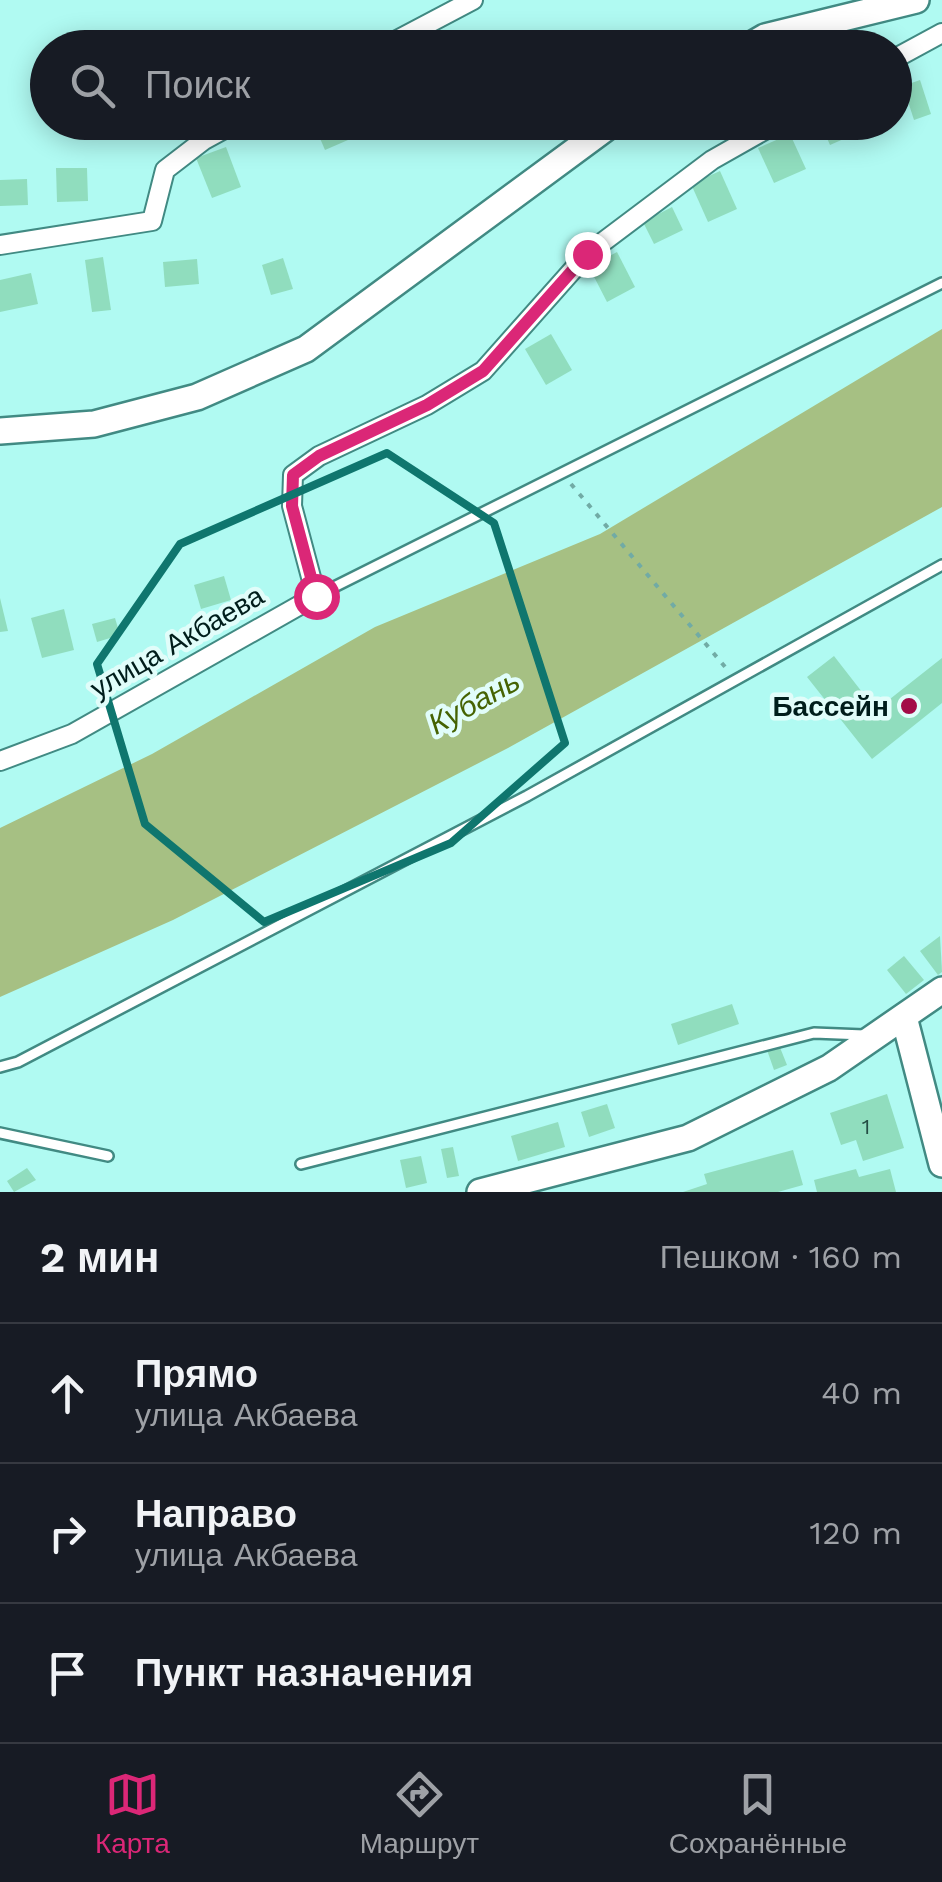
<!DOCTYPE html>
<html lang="ru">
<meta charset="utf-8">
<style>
body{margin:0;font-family:"Work Sans",sans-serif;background:#20242c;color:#f1f3f6}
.stop{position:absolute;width:30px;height:30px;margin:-22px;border:8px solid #db2777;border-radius:50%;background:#fff}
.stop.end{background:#db2777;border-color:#fff;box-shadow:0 2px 10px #0008}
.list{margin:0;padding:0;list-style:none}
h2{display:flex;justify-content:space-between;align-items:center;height:130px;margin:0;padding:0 40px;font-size:42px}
h2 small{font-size:32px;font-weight:400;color:#9ea1a6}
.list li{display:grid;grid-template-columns:65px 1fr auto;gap:30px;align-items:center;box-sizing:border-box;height:140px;padding:0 40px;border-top:2px solid #363941}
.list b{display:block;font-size:38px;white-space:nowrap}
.list p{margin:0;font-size:32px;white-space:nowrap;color:#9ea1a6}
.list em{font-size:32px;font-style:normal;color:#9ea1a6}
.icon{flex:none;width:55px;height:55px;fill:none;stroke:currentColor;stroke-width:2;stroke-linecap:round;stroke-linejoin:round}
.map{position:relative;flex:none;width:942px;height:1192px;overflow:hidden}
.search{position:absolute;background:#171b24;box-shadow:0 5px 25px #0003;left:30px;right:30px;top:30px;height:110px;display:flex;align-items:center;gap:25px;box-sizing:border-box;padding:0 35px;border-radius:55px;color:#9ea1a6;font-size:38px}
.sheet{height:550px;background:#171b24}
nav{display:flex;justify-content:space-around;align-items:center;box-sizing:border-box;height:140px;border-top:2px solid #363941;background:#171b24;font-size:28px;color:#9ea1a6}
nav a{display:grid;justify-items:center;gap:5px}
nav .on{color:#db2777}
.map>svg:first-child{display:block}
.water{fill:#a6c083}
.building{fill:#90ddbe}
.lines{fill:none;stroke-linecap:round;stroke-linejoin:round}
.lane-casing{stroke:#418a83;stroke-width:14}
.street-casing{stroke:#418a83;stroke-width:22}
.secondary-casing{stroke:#418a83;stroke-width:30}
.path{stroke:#71aba5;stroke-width:4;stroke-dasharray:5 8;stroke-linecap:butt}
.lane{stroke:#fff;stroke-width:9}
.street{stroke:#fff;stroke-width:18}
.secondary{stroke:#fff;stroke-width:25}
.route{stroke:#db2777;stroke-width:12}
.marked{fill:none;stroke:#0f766e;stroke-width:8;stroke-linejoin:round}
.poi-dot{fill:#a30b47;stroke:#e1fdfa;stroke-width:4}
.labels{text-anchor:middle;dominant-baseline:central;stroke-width:9;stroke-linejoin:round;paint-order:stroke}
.number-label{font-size:22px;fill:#244d44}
.street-label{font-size:28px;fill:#001d1b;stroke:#e1fdfa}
.poi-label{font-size:28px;font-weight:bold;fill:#001d1b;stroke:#e1fdfa;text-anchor:end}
.water-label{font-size:30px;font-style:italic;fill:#456303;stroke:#e1fdfa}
</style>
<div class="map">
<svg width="942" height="1192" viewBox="0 0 942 1192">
<rect width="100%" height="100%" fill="#b0faf2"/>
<polygon class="water" points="942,329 942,507 508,748 173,920 0,997 0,828 152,754 375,627 600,534"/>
<g class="building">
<polygon points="833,37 837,48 807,48 807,47"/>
<polygon points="920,80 931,114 914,120 903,86"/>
<polygon points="313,122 340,122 348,140 325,150"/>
<polygon points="820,122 850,122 855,134 830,145"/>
<polygon points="790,134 806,169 774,183 758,148"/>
<polygon points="226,147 241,187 212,198 196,158"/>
<polygon points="56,168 87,168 88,201 57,202"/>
<polygon points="720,171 737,209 708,222 691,184"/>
<polygon points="27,179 28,205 0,206 0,180"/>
<polygon points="672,207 683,230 654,244 643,222"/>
<polygon points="617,252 635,287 607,302 589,267"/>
<polygon points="103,257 111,310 92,312 85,260"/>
<polygon points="283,258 293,289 271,295 262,265"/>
<polygon points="197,259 199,284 165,287 163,262"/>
<polygon points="31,273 38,304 0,312 0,280"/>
<polygon points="551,334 572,370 546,385 525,349"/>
<polygon points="224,576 231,600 201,609 194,585"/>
<polygon points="0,598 8,631 0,632"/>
<polygon points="64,609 74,650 42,658 31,618"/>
<polygon points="115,618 120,635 97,642 92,624"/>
<polygon points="834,656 876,710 942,658 942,703 872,759 807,677"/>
<polygon points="940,936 942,972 938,975 920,951"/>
<polygon points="904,956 924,980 906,994 887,970"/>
<polygon points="732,1004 739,1024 678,1045 671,1024"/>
<polygon points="779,1045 787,1065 774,1070 767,1050"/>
<polygon points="887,1094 904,1148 863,1161 856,1140 841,1145 830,1113"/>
<polygon points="607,1104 615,1128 589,1137 581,1112"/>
<polygon points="558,1122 565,1147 518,1161 511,1136"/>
<polygon points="453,1147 459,1176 447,1178 441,1149"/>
<polygon points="793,1150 803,1185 778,1192 683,1192 707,1184 704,1174"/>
<polygon points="421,1156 427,1183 406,1188 400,1160"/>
<polygon points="27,1168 36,1180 14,1192 7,1181"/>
<polygon points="856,1169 859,1177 890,1169 896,1192 817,1192 814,1180"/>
</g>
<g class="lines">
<g class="lane-casing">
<g id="lane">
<polyline points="316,596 942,283"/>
<polyline points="0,1067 18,1062 527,796 942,565"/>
<polyline points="0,1133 108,1156"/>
<polyline points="301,1164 814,1033 864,1035"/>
</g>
</g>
<g class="street-casing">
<g id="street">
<polyline points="382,48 473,0"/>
<polyline points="894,59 942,33"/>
<polyline points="0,245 152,221 165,170 204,140 237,122"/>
<polyline points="0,761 72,734 316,596 292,506 293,475 319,456 427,405 483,371 587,254 712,160 779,122"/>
</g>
</g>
<g class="secondary-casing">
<g id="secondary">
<polyline points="746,48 765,37 916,0"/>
<polyline points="0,431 94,424 197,397 306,349 614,122"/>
<polyline points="904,1017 942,1164"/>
<polyline points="480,1192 688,1138 829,1068 942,990"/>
</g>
</g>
<polyline class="path" points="571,484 726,668"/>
<use href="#lane" class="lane"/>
<use href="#street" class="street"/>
<use href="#secondary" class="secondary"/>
</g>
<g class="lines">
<polyline class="route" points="316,596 292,506 293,475 319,456 427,405 483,371 587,254"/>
</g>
<path class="marked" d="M387 453 494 523 565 743 451 843 264 922 145 824 97 664 180 544Z"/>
<circle class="poi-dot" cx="909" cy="706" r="10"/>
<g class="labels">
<g class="number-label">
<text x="866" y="1126">1</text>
</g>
<g class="street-label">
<text transform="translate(177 642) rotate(-30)">улица Акбаева</text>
</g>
<g class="poi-label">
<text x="889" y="706">Бассейн</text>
</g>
<g class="water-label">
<text transform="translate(474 702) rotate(-29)">Кубань</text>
</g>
</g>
</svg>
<div class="stop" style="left:316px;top:596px"></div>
<div class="stop end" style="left:587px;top:254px"></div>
<div class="search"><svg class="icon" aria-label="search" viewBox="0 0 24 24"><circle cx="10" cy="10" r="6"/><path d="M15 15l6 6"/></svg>Поиск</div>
</div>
<section class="sheet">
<h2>2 мин<small>Пешком · 160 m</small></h2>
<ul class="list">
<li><svg class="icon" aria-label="ahead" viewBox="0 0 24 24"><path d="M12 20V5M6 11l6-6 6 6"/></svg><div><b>Прямо</b><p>улица Акбаева</p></div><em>40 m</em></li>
<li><svg class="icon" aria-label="right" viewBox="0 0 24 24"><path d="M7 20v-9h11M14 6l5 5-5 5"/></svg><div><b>Направо</b><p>улица Акбаева</p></div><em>120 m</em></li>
<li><svg class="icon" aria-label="arrive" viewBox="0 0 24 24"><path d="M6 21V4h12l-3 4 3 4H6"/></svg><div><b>Пункт назначения</b></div></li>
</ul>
</section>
<nav>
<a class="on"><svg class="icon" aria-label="map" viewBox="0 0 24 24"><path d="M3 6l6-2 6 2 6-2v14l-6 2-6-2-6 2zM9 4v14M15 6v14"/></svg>Карта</a>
<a><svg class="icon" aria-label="directions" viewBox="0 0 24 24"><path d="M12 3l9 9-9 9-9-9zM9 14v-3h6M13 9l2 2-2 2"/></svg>Маршрут</a>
<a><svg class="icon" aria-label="saved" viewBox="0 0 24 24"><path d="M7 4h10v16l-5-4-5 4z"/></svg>Сохранённые</a>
</nav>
